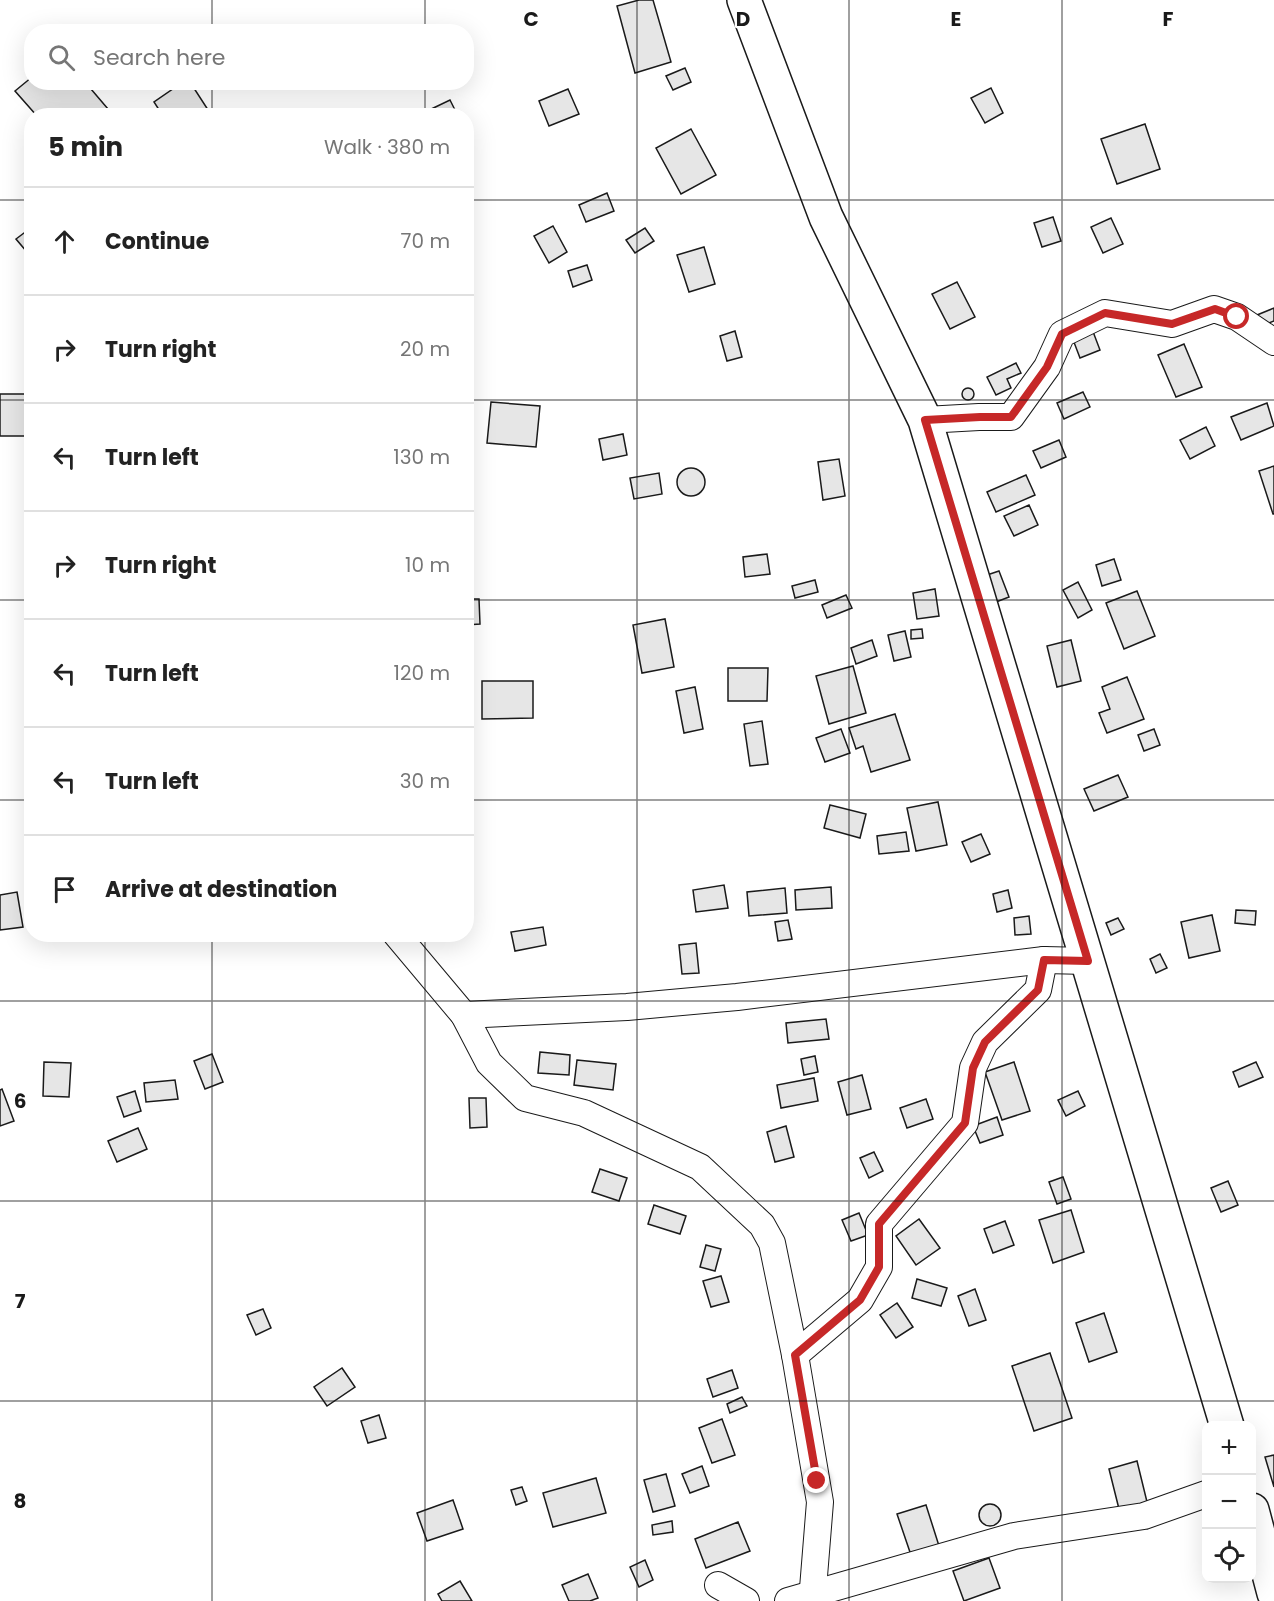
<!DOCTYPE html>
<meta charset="utf-8">
<style>
body{margin:0;font-family:Poppins,sans-serif;background:#f6f6f6;color:#222}
.controls{position:absolute;right:18px;bottom:18px;display:grid;overflow:hidden;border-radius:12px;box-shadow:0 6px 24px #0002}
.controls button{width:54px;height:54px;display:grid;place-items:center;padding:0;border:0;border-bottom:2px solid #e0e0e0;background:#fff;color:#222;font:30px sans-serif}
.stop{position:absolute;width:18px;height:18px;margin:-14px;border:4px solid #c62828;border-radius:50%;background:#fff}
.stop.end{background:#c62828;border-color:#fff;box-shadow:0 2px 6px #0008}
.list{margin:0;padding:0;list-style:none}
h2{display:flex;justify-content:space-between;align-items:center;height:78px;margin:0;padding:0 24px;font-size:26px}
h2 small{font-size:20px;font-weight:400;color:#767676}
.list li{display:grid;grid-template-columns:39px 1fr auto;gap:18px;align-items:center;box-sizing:border-box;height:108px;padding:0 24px;border-top:2px solid #e0e0e0}
.list b{display:block;font-size:22px;white-space:nowrap}
.list em{font-size:20px;font-style:normal;color:#767676}
.icon{flex:none;width:33px;height:33px;fill:none;stroke:currentColor;stroke-width:2;stroke-linecap:round;stroke-linejoin:round}
.map{position:relative;flex:none;width:1274px;height:1601px;overflow:hidden}
.search{position:absolute;background:#fff;box-shadow:0 6px 24px #0002;left:24px;top:24px;width:450px;height:66px;display:flex;align-items:center;gap:15px;box-sizing:border-box;padding:0 21px;border-radius:24px;color:#767676;font-size:22px}
.panel{position:absolute;background:#fff;box-shadow:0 6px 24px #0002;left:24px;top:108px;width:450px;height:834px;border-radius:24px}
.map>svg:first-child{display:block}
.building{fill:#e6e6e6;stroke:#1a1a1a;stroke-width:1.5}
.lines{fill:none;stroke-linecap:round;stroke-linejoin:round}
.minor-casing{stroke:#1a1a1a;stroke-width:28}
.secondary-casing{stroke:#1a1a1a;stroke-width:36}
.minor{stroke:#fff;stroke-width:26}
.secondary{stroke:#fff;stroke-width:33}
.route{stroke:#c62828;stroke-width:8}
.grid{fill:none;stroke:#1a1a1a;stroke-width:1.5;stroke-opacity:0.55}
.grid-label{font-size:20px;text-anchor:middle;font-weight:bold;fill:#1a1a1a;stroke:#fff;stroke-width:4.5;stroke-linejoin:round;paint-order:stroke}
</style>
<div class="map">
<svg width="1274" height="1601" viewBox="0 0 1274 1601">
<rect width="100%" height="100%" fill="#fff"/>
<g class="building">
<polygon points="639,0 653,0 671,62 635,73 617,6"/>
<polygon points="685,68 691,82 673,90 666,76"/>
<polygon points="32,77 32,82 85,82 114,116 37,116 15,91"/>
<polygon points="183,82 190,82 212,116 163,116 154,102"/>
<polygon points="991,88 1003,113 985,123 971,98"/>
<polygon points="568,89 579,114 549,126 539,101"/>
<polygon points="450,100 458,116 424,116 423,113"/>
<polygon points="1145,124 1160,169 1117,184 1101,139"/>
<polygon points="691,129 716,175 681,194 656,148"/>
<polygon points="607,193 614,211 586,222 579,205"/>
<polygon points="1053,217 1061,241 1042,247 1034,223"/>
<polygon points="1111,218 1123,244 1103,253 1091,227"/>
<polygon points="553,226 567,252 549,263 534,236"/>
<polygon points="32,227 32,258 16,239"/>
<polygon points="645,228 654,241 635,253 626,240"/>
<polygon points="704,247 715,284 689,292 677,255"/>
<polygon points="587,265 592,280 573,287 568,271"/>
<polygon points="957,282 975,317 950,329 932,294"/>
<polygon points="1274,308 1274,321 1261,326 1257,315"/>
<polygon points="1092,329 1100,350 1080,358 1072,337"/>
<polygon points="735,331 742,357 727,361 720,336"/>
<polygon points="1184,344 1202,387 1176,397 1158,355"/>
<polygon points="1016,363 1021,373 1007,379 1011,388 996,395 987,377"/>
<circle cx="968" cy="394" r="6"/>
<polygon points="1083,392 1090,407 1064,419 1057,403"/>
<rect x="0" y="394" width="32" height="42"/>
<polygon points="491,402 540,406 536,447 487,443"/>
<polygon points="1267,403 1274,426 1241,440 1231,417"/>
<polygon points="1206,427 1215,446 1190,459 1180,440"/>
<polygon points="623,434 627,455 603,460 599,439"/>
<polygon points="1059,440 1066,457 1041,468 1033,451"/>
<polygon points="839,459 845,496 823,500 818,462"/>
<polygon points="1274,466 1274,514 1273,514 1259,471"/>
<circle cx="691" cy="482" r="14"/>
<polygon points="659,473 662,494 634,499 630,478"/>
<polygon points="1026,475 1035,495 996,512 987,492"/>
<polygon points="1029,505 1038,525 1014,536 1004,516"/>
<polygon points="767,554 770,574 745,577 743,557"/>
<polygon points="1114,559 1121,580 1102,586 1096,565"/>
<polygon points="999,571 1009,597 996,602 987,575"/>
<polygon points="815,580 818,592 795,598 792,586"/>
<polygon points="1078,582 1092,610 1078,618 1063,590"/>
<polygon points="935,589 939,616 917,619 913,593"/>
<polygon points="1137,591 1155,636 1124,649 1106,603"/>
<polygon points="846,595 852,608 827,618 822,605"/>
<polygon points="466,599 479,599 480,624 466,625"/>
<polygon points="665,619 674,667 642,673 633,625"/>
<polygon points="922,629 923,638 911,639 911,630"/>
<polygon points="905,631 911,657 894,661 888,635"/>
<polygon points="872,640 877,656 856,664 851,648"/>
<polygon points="1071,640 1081,681 1057,687 1047,646"/>
<polygon points="853,666 866,713 829,724 816,676"/>
<polygon points="728,668 768,668 767,701 728,701"/>
<polygon points="1127,677 1144,719 1107,733 1099,713 1110,709 1102,687"/>
<polygon points="482,681 533,681 533,718 482,719"/>
<polygon points="695,687 703,729 684,733 676,691"/>
<polygon points="895,714 910,760 871,772 863,746 856,749 849,728"/>
<polygon points="762,721 768,764 750,766 744,724"/>
<polygon points="841,729 850,753 825,762 816,738"/>
<polygon points="1154,729 1160,745 1144,751 1138,735"/>
<polygon points="1118,775 1128,797 1094,811 1084,789"/>
<polygon points="938,802 947,845 916,851 907,808"/>
<polygon points="830,805 866,814 860,838 824,828"/>
<polygon points="906,832 909,851 879,854 877,836"/>
<polygon points="981,834 990,854 971,862 962,842"/>
<polygon points="724,885 728,908 696,912 693,890"/>
<polygon points="831,887 832,908 796,910 795,890"/>
<polygon points="785,888 787,913 749,916 747,892"/>
<polygon points="1008,890 1012,908 997,912 993,894"/>
<polygon points="17,892 23,927 0,930 0,895"/>
<polygon points="1236,910 1256,911 1255,925 1235,923"/>
<polygon points="1212,915 1220,951 1189,958 1181,922"/>
<polygon points="1029,916 1031,934 1015,935 1014,918"/>
<polygon points="1118,918 1124,929 1111,935 1106,923"/>
<polygon points="788,920 792,939 778,941 775,922"/>
<polygon points="543,927 546,945 515,951 511,932"/>
<polygon points="696,943 699,973 682,974 679,945"/>
<polygon points="1160,954 1167,968 1156,973 1150,959"/>
<polygon points="826,1019 829,1039 788,1043 786,1023"/>
<polygon points="540,1052 570,1055 569,1075 538,1073"/>
<polygon points="212,1054 223,1082 205,1089 194,1061"/>
<polygon points="815,1056 818,1072 804,1075 801,1059"/>
<polygon points="577,1060 616,1064 613,1090 574,1085"/>
<polygon points="44,1062 71,1063 69,1097 43,1096"/>
<polygon points="1014,1062 1030,1111 1002,1120 985,1072"/>
<polygon points="1256,1062 1263,1077 1239,1087 1233,1072"/>
<polygon points="862,1075 871,1109 847,1115 838,1082"/>
<polygon points="814,1078 818,1101 781,1108 777,1085"/>
<polygon points="175,1080 178,1099 146,1102 144,1083"/>
<polygon points="2,1089 14,1121 0,1126 0,1090"/>
<polygon points="135,1091 141,1111 124,1117 117,1097"/>
<polygon points="1078,1091 1085,1106 1066,1116 1058,1100"/>
<polygon points="469,1098 486,1098 487,1127 470,1128"/>
<polygon points="926,1099 933,1119 907,1128 900,1108"/>
<polygon points="997,1117 1003,1135 980,1143 973,1126"/>
<polygon points="786,1126 794,1157 775,1162 767,1132"/>
<polygon points="138,1128 147,1149 117,1162 108,1141"/>
<polygon points="874,1152 883,1171 869,1178 860,1158"/>
<polygon points="600,1169 627,1178 619,1201 592,1192"/>
<polygon points="1063,1177 1071,1199 1057,1204 1049,1182"/>
<polygon points="1228,1181 1238,1205 1221,1212 1211,1188"/>
<polygon points="654,1205 686,1216 680,1234 648,1224"/>
<polygon points="1071,1210 1084,1252 1053,1263 1039,1220"/>
<polygon points="859,1213 868,1235 851,1241 842,1220"/>
<polygon points="919,1219 940,1248 916,1265 896,1236"/>
<polygon points="1005,1221 1014,1245 993,1253 984,1229"/>
<polygon points="706,1245 721,1249 715,1271 700,1267"/>
<polygon points="721,1276 729,1302 711,1307 703,1281"/>
<polygon points="917,1279 947,1288 941,1306 912,1298"/>
<polygon points="975,1289 986,1320 969,1326 958,1296"/>
<polygon points="897,1303 913,1327 896,1338 880,1315"/>
<polygon points="263,1309 271,1328 256,1335 247,1315"/>
<polygon points="1104,1313 1117,1352 1089,1362 1076,1323"/>
<polygon points="1050,1353 1072,1418 1034,1431 1012,1366"/>
<polygon points="342,1368 355,1387 327,1406 314,1387"/>
<polygon points="732,1370 738,1388 713,1397 707,1379"/>
<polygon points="742,1397 747,1406 730,1413 727,1404"/>
<polygon points="379,1415 386,1438 368,1443 361,1421"/>
<polygon points="722,1419 735,1455 712,1463 699,1428"/>
<polygon points="1274,1455 1274,1487 1265,1457"/>
<polygon points="1137,1461 1148,1506 1120,1513 1109,1469"/>
<polygon points="702,1466 709,1486 690,1493 682,1474"/>
<polygon points="666,1474 675,1506 653,1512 644,1480"/>
<polygon points="596,1478 606,1513 553,1527 543,1493"/>
<polygon points="522,1487 527,1501 516,1505 511,1490"/>
<polygon points="453,1500 463,1529 427,1541 417,1513"/>
<circle cx="990" cy="1515" r="11"/>
<polygon points="926,1505 940,1549 912,1558 897,1514"/>
<polygon points="672,1521 673,1532 653,1535 652,1525"/>
<polygon points="738,1522 750,1551 706,1568 695,1539"/>
<polygon points="989,1558 1000,1588 964,1601 953,1571"/>
<polygon points="645,1560 653,1580 639,1587 630,1567"/>
<polygon points="588,1574 598,1598 590,1601 569,1601 562,1585"/>
<polygon points="460,1581 472,1601 442,1601 438,1594"/>
</g>
<g class="lines">
<g class="minor-casing">
<g id="minor">
<polyline points="925,420 979,417 1011,417 1047,367 1062,334 1105,313 1172,324 1214,309 1237,317 1274,342"/>
<polyline points="396,934 464,1015 489,1063 525,1098 584,1113 700,1167 762,1225 772,1243 795,1355"/>
<polyline points="464,1015 627,1007 737,997 1044,960 1088,961"/>
<polyline points="718,1585 746,1601"/>
<polyline points="788,1601 1014,1536 1144,1516 1206,1494"/>
<polyline points="812,1601 820,1502 795,1355 860,1300 879,1267 879,1224 965,1123 973,1068 985,1042 1038,990 1044,960"/>
</g>
</g>
<g class="secondary-casing">
<g id="secondary">
<polyline points="744,0 826,217 925,420 1227,1426"/>
<polyline points="1252,1510 1274,1593"/>
</g>
</g>
<use href="#minor" class="minor"/>
<use href="#secondary" class="secondary"/>
</g>
<g class="lines">
<polyline class="route" points="817,1481 795,1355 860,1300 879,1267 879,1224 965,1123 973,1068 985,1042 1038,990 1044,960 1088,961 925,420 980,417 1011,417 1047,367 1062,334 1105,313 1172,324 1215,309 1237,317"/>
</g>
<path class="grid" d="M212 0V32M425 0V32M637 0V1601M849 0V1601M1062 0V1601M212 82V116M425 82V116M0 200H32M466 200H1274M0 400H32M466 400H1274M0 600H32M466 600H1274M0 800H32M466 800H1274M212 934V1601M425 934V1601M0 1001H1274M0 1201H1274M0 1401H1274"/>
<g class="grid-label">
<text x="531" y="26">C</text>
<text x="743" y="26">D</text>
<text x="956" y="26">E</text>
<text x="1168" y="26">F</text>
<text x="20" y="1108">6</text>
<text x="20" y="1308">7</text>
<text x="20" y="1508">8</text>
</g>
</svg>
<div class="controls">
<button>+</button>
<button>−</button>
<button><svg class="icon" aria-label="locate" viewBox="0 0 24 24"><circle cx="12" cy="12" r="6"/><path d="M12 2v4M12 18v4M2 12h4M18 12h4"/></svg></button>
</div>
<div class="stop" style="left:1237px;top:317px"></div>
<div class="stop end" style="left:817px;top:1481px"></div>
<div class="search"><svg class="icon" aria-label="search" viewBox="0 0 24 24"><circle cx="10" cy="10" r="6"/><path d="M15 15l6 6"/></svg>Search here</div>
<section class="panel">
<h2>5 min<small>Walk · 380 m</small></h2>
<ul class="list">
<li><svg class="icon" aria-label="ahead" viewBox="0 0 24 24"><path d="M12 20V5M6 11l6-6 6 6"/></svg><div><b>Continue</b></div><em>70 m</em></li>
<li><svg class="icon" aria-label="right" viewBox="0 0 24 24"><path d="M7 20v-9h11M14 6l5 5-5 5"/></svg><div><b>Turn right</b></div><em>20 m</em></li>
<li><svg class="icon" aria-label="left" viewBox="0 0 24 24"><path d="M17 20v-9H6M10 6l-5 5 5 5"/></svg><div><b>Turn left</b></div><em>130 m</em></li>
<li><svg class="icon" aria-label="right" viewBox="0 0 24 24"><path d="M7 20v-9h11M14 6l5 5-5 5"/></svg><div><b>Turn right</b></div><em>10 m</em></li>
<li><svg class="icon" aria-label="left" viewBox="0 0 24 24"><path d="M17 20v-9H6M10 6l-5 5 5 5"/></svg><div><b>Turn left</b></div><em>120 m</em></li>
<li><svg class="icon" aria-label="left" viewBox="0 0 24 24"><path d="M17 20v-9H6M10 6l-5 5 5 5"/></svg><div><b>Turn left</b></div><em>30 m</em></li>
<li><svg class="icon" aria-label="arrive" viewBox="0 0 24 24"><path d="M6 21V4h12l-3 4 3 4H6"/></svg><div><b>Arrive at destination</b></div></li>
</ul>
</section>
</div>
